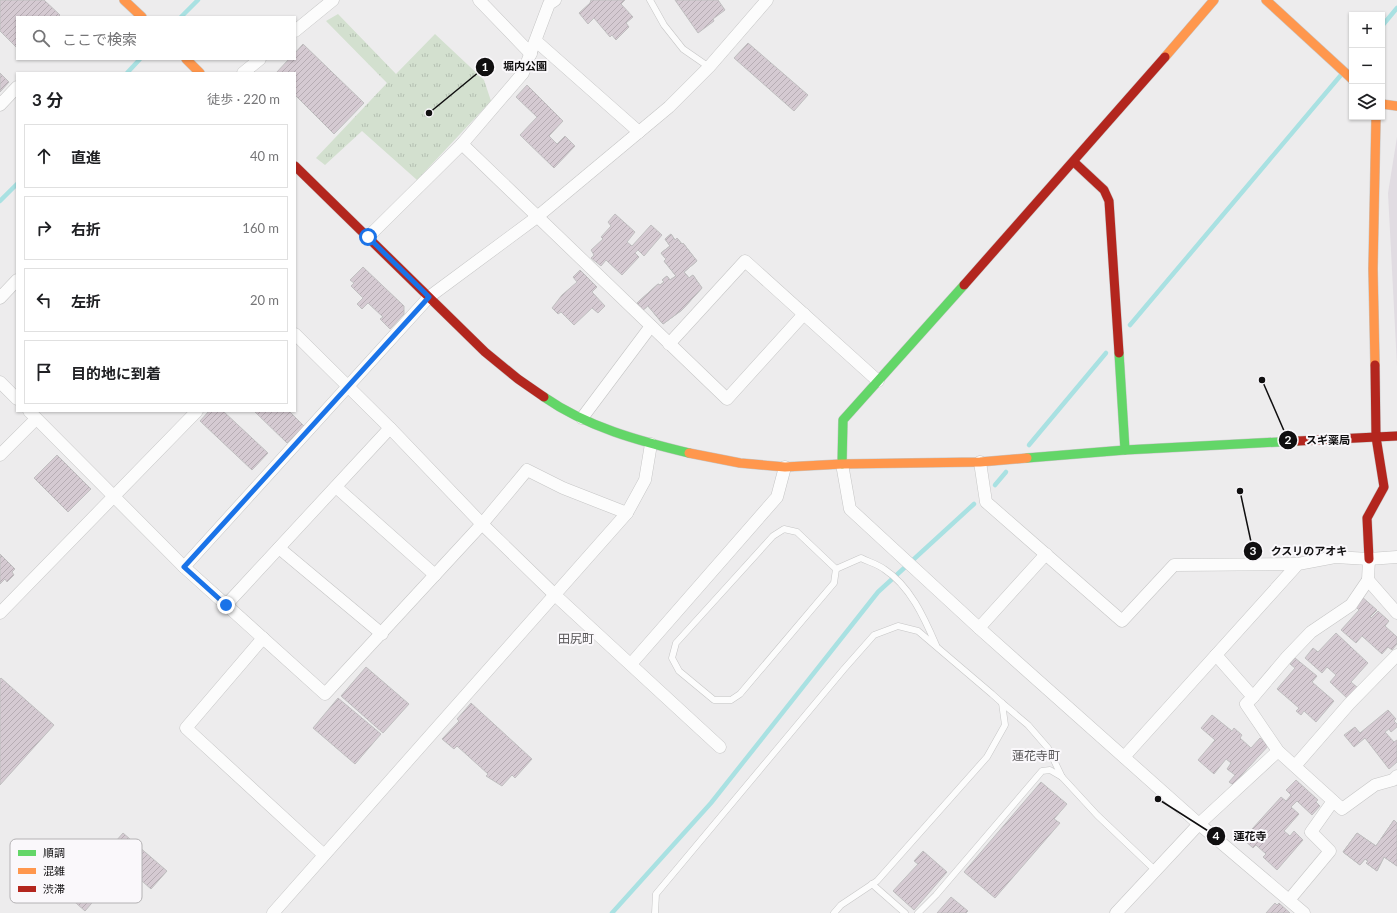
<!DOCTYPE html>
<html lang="ja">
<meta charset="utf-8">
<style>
body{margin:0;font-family:Lato,"Noto Sans JP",sans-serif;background:#f2f2f2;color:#202124}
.controls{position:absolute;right:12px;top:12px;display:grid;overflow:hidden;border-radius:0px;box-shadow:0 1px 3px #0004}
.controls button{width:36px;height:36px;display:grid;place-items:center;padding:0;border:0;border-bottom:1px solid #e0e0e0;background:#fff;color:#202124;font:20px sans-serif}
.stop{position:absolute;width:12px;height:12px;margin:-9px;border:3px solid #1a73e8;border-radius:50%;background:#fff}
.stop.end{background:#1a73e8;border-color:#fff;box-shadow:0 1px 4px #0008}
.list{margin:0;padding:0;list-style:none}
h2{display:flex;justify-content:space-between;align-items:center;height:52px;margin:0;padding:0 16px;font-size:17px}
h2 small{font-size:13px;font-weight:400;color:#757577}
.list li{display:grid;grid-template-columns:26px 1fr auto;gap:12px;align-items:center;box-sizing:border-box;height:64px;margin:0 8px 8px;padding:0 8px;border:1px solid #e0e0e0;border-radius:0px}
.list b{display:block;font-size:15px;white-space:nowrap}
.list em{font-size:13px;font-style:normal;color:#757577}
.icon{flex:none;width:22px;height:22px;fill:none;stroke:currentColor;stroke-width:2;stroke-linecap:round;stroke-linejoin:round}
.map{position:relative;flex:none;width:1397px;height:913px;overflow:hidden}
.search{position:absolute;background:#fff;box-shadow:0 1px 3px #0004;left:16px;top:16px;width:280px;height:44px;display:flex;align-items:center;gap:10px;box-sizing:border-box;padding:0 14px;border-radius:0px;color:#757577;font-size:15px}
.panel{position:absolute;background:#fff;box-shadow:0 1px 3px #0004;left:16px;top:72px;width:280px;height:340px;border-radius:0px}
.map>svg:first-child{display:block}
.built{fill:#e1dce2}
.park{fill:url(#park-tufts)}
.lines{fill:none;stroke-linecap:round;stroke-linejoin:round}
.stream{stroke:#a9e1e2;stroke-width:4.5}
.building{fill:url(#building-hatch);stroke:#c0bfc0}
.lane-casing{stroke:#c6c6c6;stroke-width:7}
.street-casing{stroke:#c6c6c6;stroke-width:13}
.fast-casing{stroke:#c6c6c6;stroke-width:10}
.slow-casing{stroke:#c6c6c6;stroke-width:10}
.jam-casing{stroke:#c6c6c6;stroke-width:10}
.lane{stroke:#fcfcfc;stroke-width:6}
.street{stroke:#fcfcfc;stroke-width:12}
.fast{stroke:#63d668;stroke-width:9}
.slow{stroke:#ff974d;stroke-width:9}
.jam{stroke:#b3261e;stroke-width:9}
.route{stroke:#1a73e8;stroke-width:5}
.labels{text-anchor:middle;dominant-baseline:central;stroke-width:4;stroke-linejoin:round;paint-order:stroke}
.quarter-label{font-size:12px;fill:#575557;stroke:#faf8fb}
.key{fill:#faf8fb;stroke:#b4b2b4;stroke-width:1}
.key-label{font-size:11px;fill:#100f10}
.leader{fill:none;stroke:#100f10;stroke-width:1.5}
.callout-dot{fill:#100f10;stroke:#faf8fb;stroke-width:1.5}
.mark-label{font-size:12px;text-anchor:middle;font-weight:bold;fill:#fff}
.callout-label{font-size:11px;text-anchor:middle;font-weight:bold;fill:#100f10;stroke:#faf8fb;stroke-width:4;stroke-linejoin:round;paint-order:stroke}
</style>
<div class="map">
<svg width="1397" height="913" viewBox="0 0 1397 913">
<defs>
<pattern id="park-tufts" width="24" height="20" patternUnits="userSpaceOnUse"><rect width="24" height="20" fill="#d3e0cf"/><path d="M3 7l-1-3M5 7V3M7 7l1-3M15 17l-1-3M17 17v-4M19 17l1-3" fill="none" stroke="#b4bfb1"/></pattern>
<pattern id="building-hatch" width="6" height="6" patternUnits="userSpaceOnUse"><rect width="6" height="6" fill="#d5cad2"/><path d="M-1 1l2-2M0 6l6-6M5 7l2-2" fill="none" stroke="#b6acb3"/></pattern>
</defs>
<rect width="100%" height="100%" fill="#edeced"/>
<polygon class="built" points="1397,137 1397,366 1388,193"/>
<polygon class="park" points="338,14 396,74 435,34 484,80 491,101 417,180 362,131 325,165 316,158 387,83 326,21"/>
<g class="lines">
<g class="stream">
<polyline points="181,17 198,0"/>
<polyline points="1382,26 1397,8"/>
<polyline points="127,73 140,59"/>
<polyline points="0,201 17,184"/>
<polyline points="1130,325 1341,75"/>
<polyline points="1029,445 1106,353"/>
<polyline points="995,485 1006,472"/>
<polyline points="612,913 711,803 878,592 974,504"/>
</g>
</g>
<g class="building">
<polygon points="0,0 44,0 60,15 58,17 17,17 17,48 0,31"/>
<polygon points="591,0 625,0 621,4 633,17 626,23 629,27 616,40 612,35 610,37 594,18 588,24 579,13 590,3"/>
<polygon points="675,0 718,0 725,10 713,19 714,21 698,33"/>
<polygon points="748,43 808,95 794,111 734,58"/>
<polygon points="303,44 364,103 334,134 295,95 295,73 276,73 289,59 295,59 295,53"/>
<polygon points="0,73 9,82 0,92"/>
<polygon points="527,85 563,121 549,136 557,144 565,136 575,146 554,168 520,135 537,117 516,97"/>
<polygon points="615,214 635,232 627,242 632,246 651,225 662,235 644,256 638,250 635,253 639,257 622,275 606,260 601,266 591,258 594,255 591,250 603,239 601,237 611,226 608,222"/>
<polygon points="671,234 675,240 677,238 682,244 683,243 697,261 684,272 689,278 693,275 702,288 682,310 663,324 648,306 643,310 637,303 658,284 660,285 664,282 662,280 667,276 670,280 676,276 664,261 666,259 661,253 670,246 665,239"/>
<polygon points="671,234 675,240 677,238 682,244 683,243 697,261 684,272 689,278 693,275 702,288 682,310 663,324 648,306 643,310 637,303 658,284 660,285 664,282 662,280 667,276 670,280 676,276 664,261 666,259 661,253 670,246 665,239"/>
<polygon points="363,267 404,306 404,314 390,329 380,319 383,317 368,303 362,309 357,304 363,298 351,286 354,283 350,280"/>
<polygon points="580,270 597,287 592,292 605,306 598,313 592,308 574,325 561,312 558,314 552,308 562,295 577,282 573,277"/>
<polygon points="209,411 223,411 268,453 252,470 200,421"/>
<polygon points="254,411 289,411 304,426 287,443"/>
<polygon points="57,455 91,489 68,512 34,478"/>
<polygon points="0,554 15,569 12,572 14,575 7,582 5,579 0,584"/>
<polygon points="1361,596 1377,610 1370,617 1371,618 1378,611 1389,621 1385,626 1397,637 1397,644 1392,650 1388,647 1382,654 1362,636 1356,643 1341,630 1359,610 1354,605"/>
<polygon points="1336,633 1368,663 1351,682 1358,688 1348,699 1330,682 1336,675 1327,667 1322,673 1305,658 1313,648 1318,652"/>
<polygon points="1295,658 1317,676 1312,682 1334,701 1316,722 1304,711 1301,715 1296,711 1299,708 1277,689 1295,668 1290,664"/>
<polygon points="366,667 409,704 383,733 341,696"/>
<polygon points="1,678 54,725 0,785 0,679"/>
<polygon points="338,698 381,734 355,764 313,728"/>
<polygon points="471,703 532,759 515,778 512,775 502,786 486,776 488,774 457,746 454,749 442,739 459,721 457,719"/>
<polygon points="1388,710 1396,719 1394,721 1397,724 1397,727 1391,732 1389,729 1385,732 1394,742 1397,740 1397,762 1389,769 1365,738 1354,747 1344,735 1355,727 1360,733"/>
<polygon points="1212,715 1232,731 1234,728 1242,735 1240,738 1251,748 1260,738 1269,745 1239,778 1240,780 1235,786 1229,782 1235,775 1227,769 1231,763 1226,759 1214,774 1198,760 1215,740 1201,728"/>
<polygon points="1296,780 1318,800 1316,802 1320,806 1312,815 1297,801 1291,807 1299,814 1284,831 1290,836 1294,831 1303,840 1277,870 1263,857 1266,854 1256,845 1253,848 1243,839 1281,797 1286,801 1291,795 1286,790"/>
<polygon points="1041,782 1067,804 1054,819 1060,823 995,898 964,872"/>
<polygon points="1394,820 1397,823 1397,866 1384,857 1377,871 1366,863 1368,861 1365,859 1360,865 1343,852 1357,833 1376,846"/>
<polygon points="1394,820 1397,823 1397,866 1384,857 1377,871 1366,863 1368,861 1365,859 1360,865 1343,852 1357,833 1376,846"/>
<polygon points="123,833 167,871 151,889 134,874 125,885 115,876 85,911 68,896"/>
<polygon points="923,851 947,872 914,910 893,891 918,864 914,861"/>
<polygon points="951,897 968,911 966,913 937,913"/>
<polygon points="1275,903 1277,905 1279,903 1290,913 1266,913"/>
</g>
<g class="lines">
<g class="lane-casing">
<g id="lane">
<polyline points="650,0 664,25 683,49 709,67"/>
<polygon points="784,529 797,532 836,569 834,583 740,694 731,700 714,700 679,671 672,658 676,643 773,536"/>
<path d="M836 569 861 558C869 562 877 564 884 569 910 586 924 617 936 645"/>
<polyline points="1002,703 1028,725 1048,748 1062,777"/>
<polyline points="872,884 905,913"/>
<polyline points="655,913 656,894 844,669 874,635 898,626 918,631 992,694 1002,703 1005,725 987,757 877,881 841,905 834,913"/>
<polyline points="918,913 936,895 1042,771 1050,770 1062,777 1097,815 1156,871"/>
</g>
</g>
<g class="street-casing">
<g id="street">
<polyline points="479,0 531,54"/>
<polyline points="295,31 333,0"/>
<polyline points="536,41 639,132"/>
<polyline points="243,73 260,59"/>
<polyline points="0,105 17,87"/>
<polyline points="462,144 523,73 549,4 555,0"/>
<polyline points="368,237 462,144 727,399 804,314"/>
<polyline points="0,298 17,280"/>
<polyline points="295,334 390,428 482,524 555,595 720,747"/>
<polyline points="669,344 745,261 878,381"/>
<polyline points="0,382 17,399"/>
<polyline points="29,411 184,567 325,694 482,524 527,470 563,488 627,513"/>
<polyline points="582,418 651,326"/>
<polyline points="0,455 36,419"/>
<polyline points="980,462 986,502 1122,621 1174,565 1298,564"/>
<polyline points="842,464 850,509 979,628 1199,824 1304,913"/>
<polyline points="336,487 435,575"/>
<polyline points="279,548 382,634"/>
<polyline points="1369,559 1397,557"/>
<polyline points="184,567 429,297 537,217 669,107 709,67 767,0"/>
<polyline points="226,605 390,428"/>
<polyline points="0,613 197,411"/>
<polyline points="979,628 1046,554"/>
<polyline points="263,638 186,728 324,855"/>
<polyline points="1216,655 1253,697 1246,704 1278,751 1342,809 1375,785 1393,780 1397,776"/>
<polyline points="631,664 777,497 785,467"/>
<polyline points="1253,697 1287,657 1311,632 1351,605 1368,580"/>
<polyline points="1124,757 1298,564 1335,557 1369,559 1368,580 1397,613"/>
<polyline points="1295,766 1349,704 1397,655"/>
<polyline points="1289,900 1330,851 1311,832 1333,801"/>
<polyline points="273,913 627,513 645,480 651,444"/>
<polyline points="1116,913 1199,824 1278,751"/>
</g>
</g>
<g class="fast-casing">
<g id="fast">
<polyline points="1119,353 1125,450"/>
<path d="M544 397C587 427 639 441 689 453"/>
<polyline points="1027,458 1125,450 1298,441"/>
<polyline points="842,464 843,420 964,285"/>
</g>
</g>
<g class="slow-casing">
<g id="slow">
<polyline points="124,0 142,17"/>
<polyline points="1266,0 1352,79"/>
<polyline points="1165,57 1214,0"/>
<polyline points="186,59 200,73"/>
<polyline points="1382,104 1397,106"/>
<polyline points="1375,365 1373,269 1376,117"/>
<polyline points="689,453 740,463 785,467 842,464 980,462 1027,458"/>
</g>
</g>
<g class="jam-casing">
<g id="jam">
<polyline points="1074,162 1104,190 1109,201 1119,353"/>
<polyline points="295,166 485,352 518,379 544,397"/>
<polyline points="964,285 1165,57"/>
<polyline points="1375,365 1376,437 1397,436"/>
<polyline points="1298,441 1376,437 1384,487 1367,518 1369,559"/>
</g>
</g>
<use href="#lane" class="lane"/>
<use href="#street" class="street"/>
<use href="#fast" class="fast"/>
<use href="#slow" class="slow"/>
<use href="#jam" class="jam"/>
</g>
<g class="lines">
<polyline class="route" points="226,605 184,567 429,297 368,237"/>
</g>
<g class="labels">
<g class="quarter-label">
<text x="576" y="638">田尻町</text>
<text x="1036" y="755">蓮花寺町</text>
</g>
</g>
<rect x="10" y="839" width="132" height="64" rx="6" class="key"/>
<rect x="18" y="850" width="18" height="6" fill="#63d668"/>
<rect x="18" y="868" width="18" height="6" fill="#ff974d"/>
<rect x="18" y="886" width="18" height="6" fill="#b3261e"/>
<g class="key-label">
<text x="43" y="857">順調</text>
<text x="43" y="875">混雑</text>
<text x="43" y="893">渋滞</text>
</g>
<path class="leader" d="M429 113L485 67M1262 380L1288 440M1240 491L1253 551M1158 799L1216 836"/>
<g class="callout-dot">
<circle cx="429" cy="113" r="4"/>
<circle cx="1262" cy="380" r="4"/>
<circle cx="1240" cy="491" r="4"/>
<circle cx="1158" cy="799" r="4"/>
<circle cx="485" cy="67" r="10"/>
<circle cx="1288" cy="440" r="10"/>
<circle cx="1253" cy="551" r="10"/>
<circle cx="1216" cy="836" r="10"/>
</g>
<g class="mark-label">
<text x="485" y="71">1</text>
<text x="1288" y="444">2</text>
<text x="1253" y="555">3</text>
<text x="1216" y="840">4</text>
</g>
<g class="callout-label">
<text x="525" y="70">堀内公園</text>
<text x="1328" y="444">スギ薬局</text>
<text x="1309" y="555">クスリのアオキ</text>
<text x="1250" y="840">蓮花寺</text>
</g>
</svg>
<div class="controls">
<button>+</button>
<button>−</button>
<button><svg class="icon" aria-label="layers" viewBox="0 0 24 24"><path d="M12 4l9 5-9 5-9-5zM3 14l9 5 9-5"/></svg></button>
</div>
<div class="stop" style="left:368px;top:237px"></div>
<div class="stop end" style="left:226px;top:605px"></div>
<div class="search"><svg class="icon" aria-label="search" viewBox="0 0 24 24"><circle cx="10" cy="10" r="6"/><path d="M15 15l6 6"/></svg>ここで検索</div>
<section class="panel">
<h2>3 分<small>徒歩 · 220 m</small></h2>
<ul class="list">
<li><svg class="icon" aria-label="ahead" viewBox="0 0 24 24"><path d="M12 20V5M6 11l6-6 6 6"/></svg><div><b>直進</b></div><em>40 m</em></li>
<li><svg class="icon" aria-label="right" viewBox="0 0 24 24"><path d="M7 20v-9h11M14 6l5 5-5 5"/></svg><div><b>右折</b></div><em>160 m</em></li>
<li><svg class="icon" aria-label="left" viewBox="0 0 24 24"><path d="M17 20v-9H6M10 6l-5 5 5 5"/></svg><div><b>左折</b></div><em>20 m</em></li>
<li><svg class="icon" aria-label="arrive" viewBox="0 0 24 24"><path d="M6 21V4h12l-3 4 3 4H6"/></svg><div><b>目的地に到着</b></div></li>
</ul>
</section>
</div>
